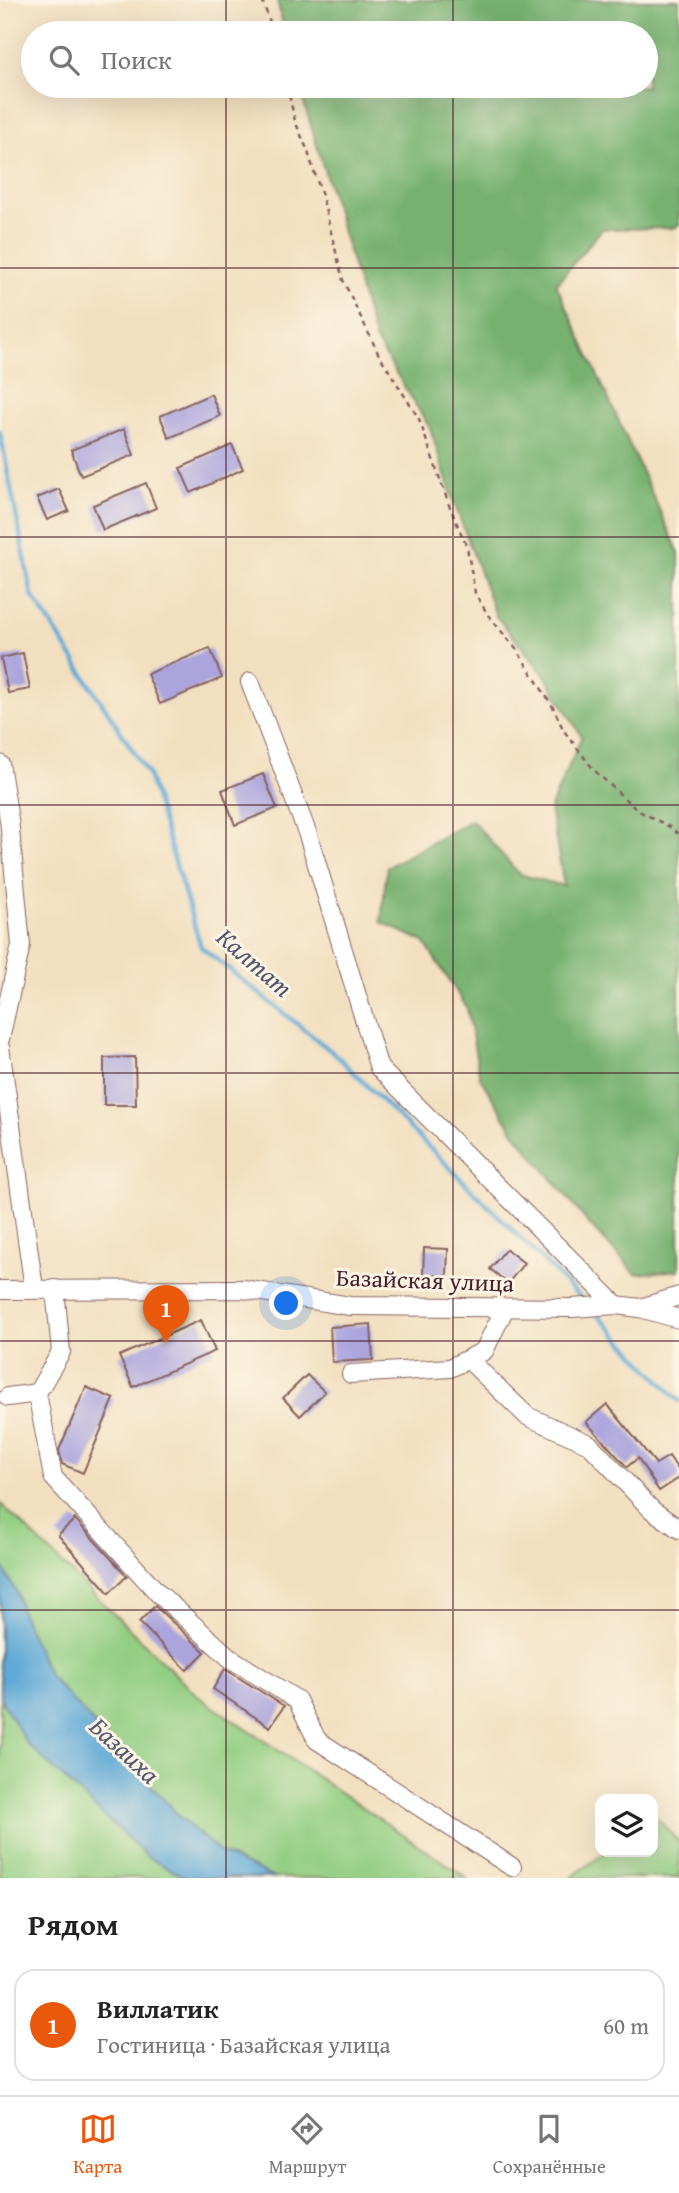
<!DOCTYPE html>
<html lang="ru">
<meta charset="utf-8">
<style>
body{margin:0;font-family:"Gentium Book Plus",serif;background:#f6f6f6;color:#222}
.controls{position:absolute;right:21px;bottom:21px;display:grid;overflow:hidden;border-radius:14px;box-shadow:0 7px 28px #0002}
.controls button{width:63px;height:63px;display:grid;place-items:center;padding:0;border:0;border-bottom:2px solid #e0e0e0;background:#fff;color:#222;font:35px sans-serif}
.you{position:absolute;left:287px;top:1304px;width:24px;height:24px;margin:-18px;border:5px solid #fff;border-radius:50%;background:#1a73e8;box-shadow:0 0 0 10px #1a73e833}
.badge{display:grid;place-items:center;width:46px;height:46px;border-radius:50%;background:#ea580c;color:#fff;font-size:23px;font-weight:700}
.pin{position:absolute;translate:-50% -58px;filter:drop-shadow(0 2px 4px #0008)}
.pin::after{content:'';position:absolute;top:37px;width:24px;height:21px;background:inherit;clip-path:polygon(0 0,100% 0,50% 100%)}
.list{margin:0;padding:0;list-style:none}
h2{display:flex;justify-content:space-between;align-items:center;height:91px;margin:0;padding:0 28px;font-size:30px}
h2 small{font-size:23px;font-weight:400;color:#767676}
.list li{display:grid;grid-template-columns:46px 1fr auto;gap:21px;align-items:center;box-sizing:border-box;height:112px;margin:0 14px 14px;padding:0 14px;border:2px solid #e0e0e0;border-radius:21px}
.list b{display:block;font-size:26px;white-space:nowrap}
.list p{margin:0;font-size:23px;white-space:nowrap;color:#767676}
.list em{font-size:23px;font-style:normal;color:#767676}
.icon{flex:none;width:38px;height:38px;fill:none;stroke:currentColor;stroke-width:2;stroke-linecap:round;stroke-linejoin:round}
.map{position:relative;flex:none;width:679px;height:1878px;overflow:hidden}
.search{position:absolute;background:#fff;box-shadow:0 7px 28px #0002;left:21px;right:21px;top:21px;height:77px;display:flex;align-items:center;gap:18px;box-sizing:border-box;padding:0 24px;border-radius:38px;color:#767676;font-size:26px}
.sheet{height:217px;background:#fff}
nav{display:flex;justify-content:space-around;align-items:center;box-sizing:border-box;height:98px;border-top:2px solid #e0e0e0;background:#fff;font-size:19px;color:#767676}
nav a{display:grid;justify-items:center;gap:4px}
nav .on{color:#ea580c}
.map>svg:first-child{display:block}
.green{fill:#93ce82;stroke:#6e7656;stroke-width:2}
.forest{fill:#76b170;stroke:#60684e;stroke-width:2}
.water{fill:#5ea9d6;stroke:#546480;stroke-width:2}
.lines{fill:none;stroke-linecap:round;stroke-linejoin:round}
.stream{stroke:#5ea9d6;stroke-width:4.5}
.building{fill:#aca5dd}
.minor-casing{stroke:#85625f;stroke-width:20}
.path{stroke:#85625f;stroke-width:2.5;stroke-dasharray:5 5;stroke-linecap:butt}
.minor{stroke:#fff;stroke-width:18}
.grid{fill:none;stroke:#4a1f2b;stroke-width:2;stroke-opacity:0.55}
.labels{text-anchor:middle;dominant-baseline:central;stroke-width:6;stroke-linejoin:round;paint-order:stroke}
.street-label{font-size:24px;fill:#4a1f2b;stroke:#fcf5e5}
.water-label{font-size:26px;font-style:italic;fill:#52566f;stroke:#fcf5e5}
</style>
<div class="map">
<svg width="679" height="1878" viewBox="0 0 679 1878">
<rect width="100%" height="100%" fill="#fcf5e5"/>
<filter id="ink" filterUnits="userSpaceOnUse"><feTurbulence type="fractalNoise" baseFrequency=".0143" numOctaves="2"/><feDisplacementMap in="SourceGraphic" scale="14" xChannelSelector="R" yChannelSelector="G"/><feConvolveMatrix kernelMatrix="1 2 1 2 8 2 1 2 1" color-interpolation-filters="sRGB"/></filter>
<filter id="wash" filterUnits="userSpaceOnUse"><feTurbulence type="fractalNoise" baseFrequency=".00686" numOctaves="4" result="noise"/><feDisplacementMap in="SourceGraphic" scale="28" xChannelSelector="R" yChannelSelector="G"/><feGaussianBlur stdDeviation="1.57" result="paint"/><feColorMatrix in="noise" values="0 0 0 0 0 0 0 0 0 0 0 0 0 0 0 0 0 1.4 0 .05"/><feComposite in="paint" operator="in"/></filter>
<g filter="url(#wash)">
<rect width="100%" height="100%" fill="#f2dfbf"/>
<g class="green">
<polygon points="0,1503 199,1697 467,1878 274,1878 222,1854 179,1817 48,1674 21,1611 17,1593 0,1562"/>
<polygon points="0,1694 189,1878 0,1878"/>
<polygon points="655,1816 679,1842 679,1878 570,1878 606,1852 653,1852"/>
</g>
<polygon class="forest" points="277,0 679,0 679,225 674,228 602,229 556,284 679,553 679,1270 636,1274 588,1223 514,1132 480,1078 467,1008 424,942 381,922 387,867 472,820 519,874 564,886 550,808 582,737 544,674 496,616 451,494 430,428 375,339 299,86 646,86 646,33 285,33"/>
<polygon class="water" points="0,1562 17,1593 21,1611 48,1674 180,1817 222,1854 274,1878 186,1878 149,1858 27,1744 0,1698"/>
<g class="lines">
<g class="stream">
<polyline points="0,432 32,595 148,774 201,947 336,1055 585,1302"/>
<polyline points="594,1311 679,1401"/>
</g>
</g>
<g id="blocks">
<g class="building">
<polygon points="211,394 220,416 169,438 160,416"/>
<polygon points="124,429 134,455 81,476 71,450"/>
<polygon points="232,445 243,469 191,493 180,468"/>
<polygon points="146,483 156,508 103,530 93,505"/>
<polygon points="59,489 69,511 47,520 37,498"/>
<polygon points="210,648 222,678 160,704 147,674"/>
<polygon points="23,653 30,689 8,693 1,658"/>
<polygon points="263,774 277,808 235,825 222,790"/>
<polygon points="135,1057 136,1105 104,1105 104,1058"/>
<polygon points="424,1248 448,1249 447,1276 423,1275"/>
<polygon points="506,1249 524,1263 508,1283 490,1269"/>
<polygon points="201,1320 215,1351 133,1387 119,1356"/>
<polygon points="371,1324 373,1360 332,1362 330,1327"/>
<polygon points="307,1375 325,1392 300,1416 283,1398"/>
<polygon points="86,1387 114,1399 83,1473 62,1464 59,1450"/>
<polygon points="607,1404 656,1464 669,1456 679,1471 679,1478 659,1491 638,1458 627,1467 586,1422"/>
<polygon points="75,1519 127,1576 109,1593 58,1535"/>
<polygon points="155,1606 205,1652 187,1670 139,1622"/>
<polygon points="225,1669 284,1706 270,1727 213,1689"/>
</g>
</g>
</g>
<g filter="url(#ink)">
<use href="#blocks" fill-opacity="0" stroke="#85625f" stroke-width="2"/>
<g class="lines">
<g class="minor-casing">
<g id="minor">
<polyline points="250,682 308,835 379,1068 616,1305"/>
<polyline points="0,764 9,819 21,945 0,1039"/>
<polyline points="0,1047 34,1289"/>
<polyline points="55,1289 61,1352 37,1393 53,1477 158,1593 230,1658 297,1700 317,1740 512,1867"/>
<polyline points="0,1290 243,1289 350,1306 572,1308 616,1305 640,1308 679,1296"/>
<polyline points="640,1308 679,1319"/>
<polyline points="468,1359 527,1416 589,1444 652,1510 679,1529"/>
<polyline points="351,1374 450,1368 484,1351 505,1308"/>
<polyline points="8,1397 37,1393"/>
</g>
</g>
<g class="path">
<polyline points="262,0 274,33"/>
<polyline points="287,86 295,121 307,149 322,196 343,280 378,353 419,419 449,505 467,547 475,593 488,615 517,650 553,707 564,731 594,770 637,810 672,828 679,835"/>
</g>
<use href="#minor" class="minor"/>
</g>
</g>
<path class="grid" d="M226 0V33M453 0V33M226 86V1878M453 86V1878M0 268H679M0 537H679M0 805H679M0 1073H679M0 1341H679M0 1610H679"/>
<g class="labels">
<g class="street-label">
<text transform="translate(425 1280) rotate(2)">Базайская улица</text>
</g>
<g class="water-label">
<text transform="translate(255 962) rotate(41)">Калтат</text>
<text transform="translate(125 1750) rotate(43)">Базаиха</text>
</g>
</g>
</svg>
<div class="controls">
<button><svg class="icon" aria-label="layers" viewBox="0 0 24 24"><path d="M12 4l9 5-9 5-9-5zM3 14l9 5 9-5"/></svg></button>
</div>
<div class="you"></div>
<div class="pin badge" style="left:166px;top:1343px">1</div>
<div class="search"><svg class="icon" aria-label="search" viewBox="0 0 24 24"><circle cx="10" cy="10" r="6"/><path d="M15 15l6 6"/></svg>Поиск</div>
</div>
<section class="sheet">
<h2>Рядом<small></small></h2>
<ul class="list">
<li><span class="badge">1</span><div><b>Виллатик</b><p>Гостиница · Базайская улица</p></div><em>60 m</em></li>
</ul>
</section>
<nav>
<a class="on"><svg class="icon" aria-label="map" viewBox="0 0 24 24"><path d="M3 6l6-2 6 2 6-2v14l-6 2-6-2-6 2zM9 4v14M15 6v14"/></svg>Карта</a>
<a><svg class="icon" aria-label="directions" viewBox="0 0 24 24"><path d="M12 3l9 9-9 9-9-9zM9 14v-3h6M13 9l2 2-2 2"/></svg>Маршрут</a>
<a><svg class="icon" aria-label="saved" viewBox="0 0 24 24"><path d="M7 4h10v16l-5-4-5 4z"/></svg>Сохранённые</a>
</nav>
